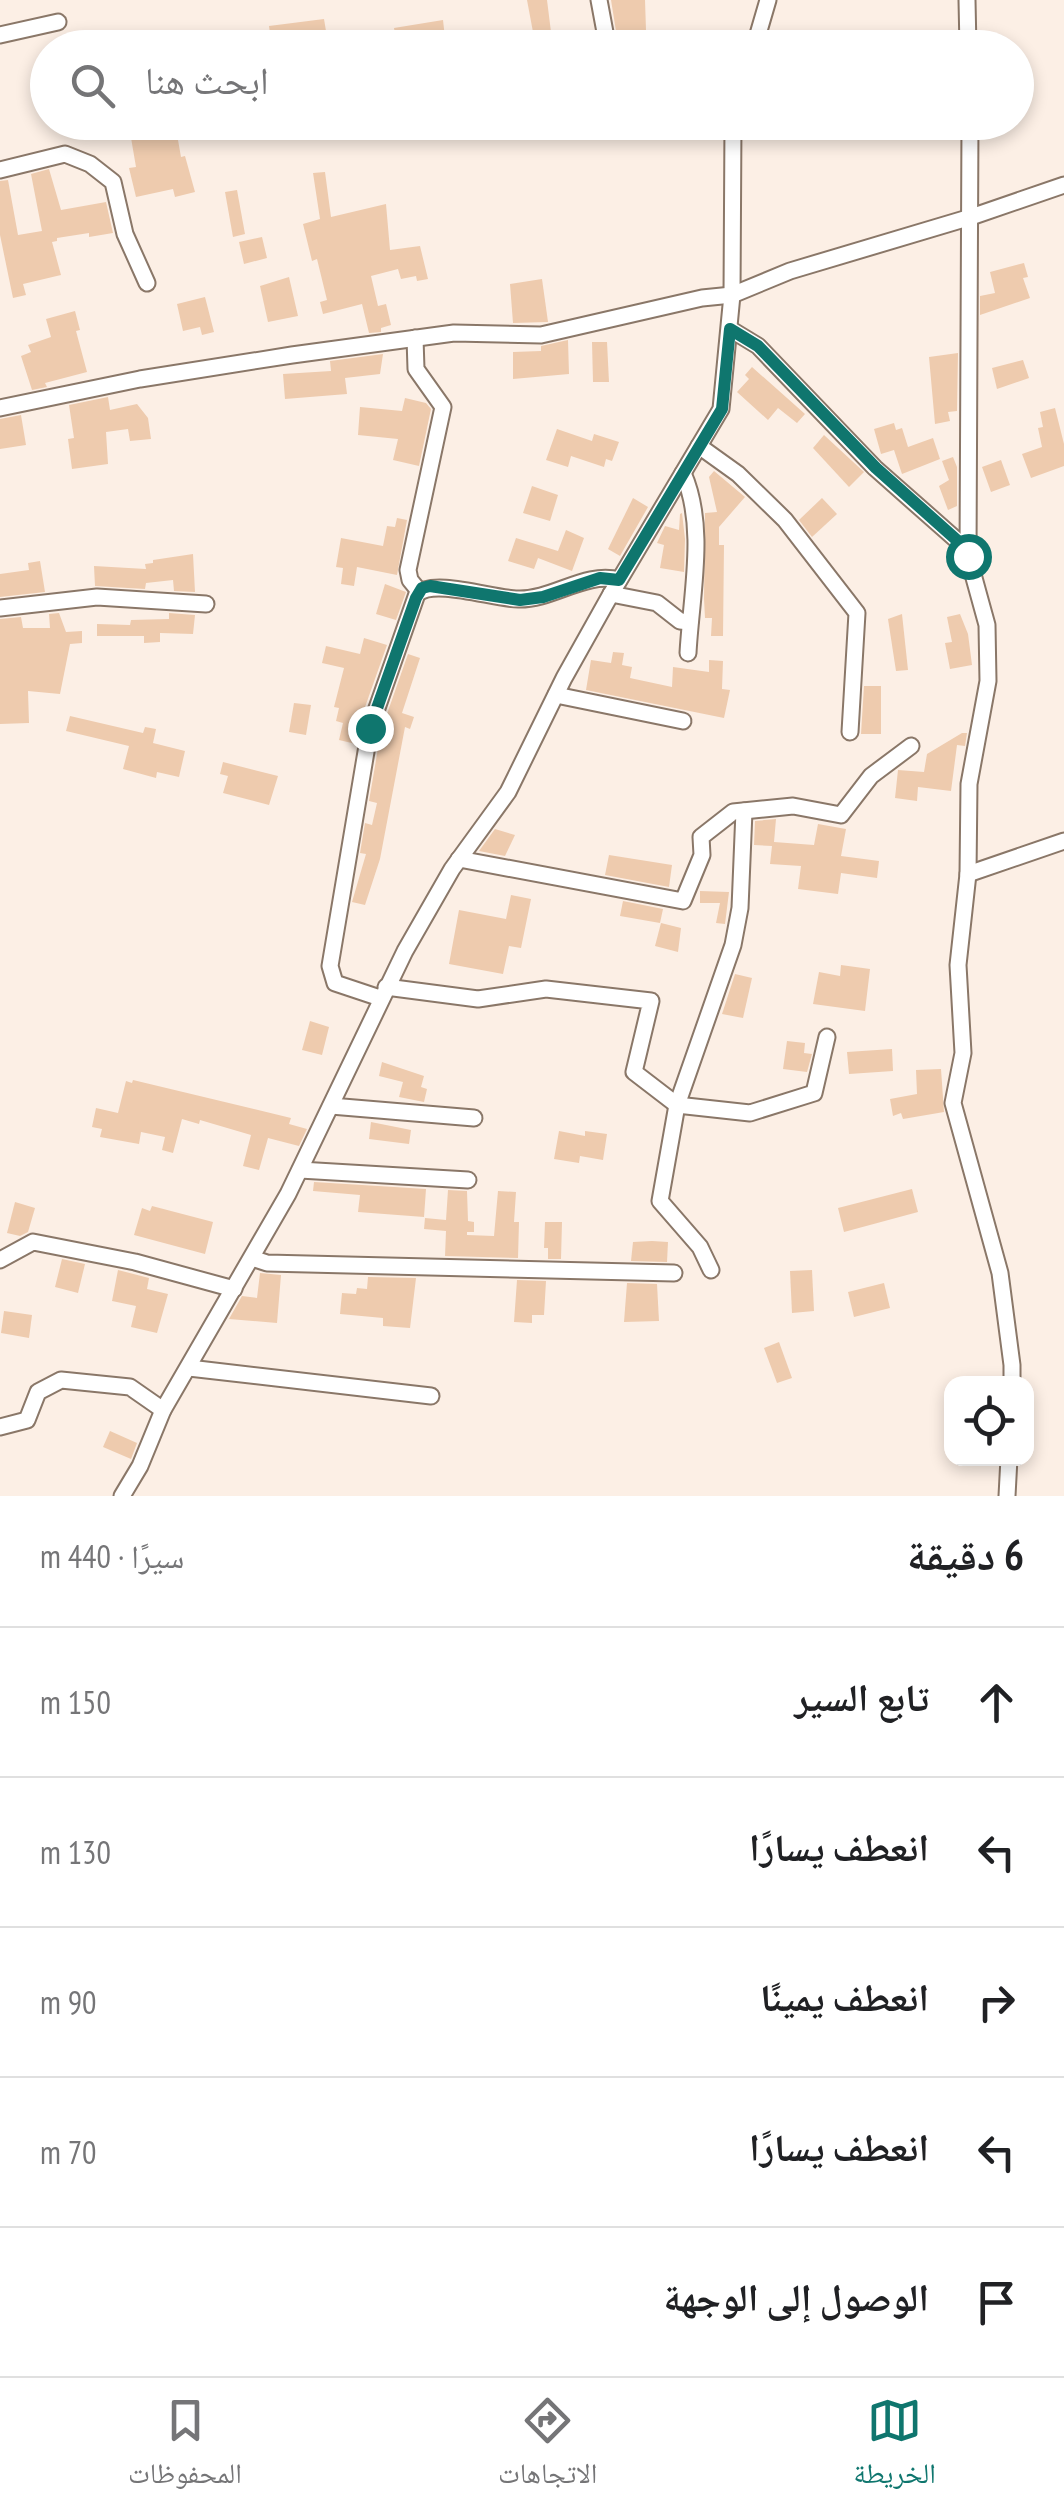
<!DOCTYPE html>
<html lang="ar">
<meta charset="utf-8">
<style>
body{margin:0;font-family:"PT Sans Narrow","Noto Naskh Arabic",sans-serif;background:#f6f6f6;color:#202124;direction:rtl}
.controls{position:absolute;right:30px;bottom:30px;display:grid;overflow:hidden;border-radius:20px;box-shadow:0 5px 15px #0003}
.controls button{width:90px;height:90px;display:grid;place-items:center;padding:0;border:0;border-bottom:2px solid #e0e0e0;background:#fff;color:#202124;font:50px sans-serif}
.stop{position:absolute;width:30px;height:30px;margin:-22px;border:8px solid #0f766e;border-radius:50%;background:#fff}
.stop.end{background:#0f766e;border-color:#fff;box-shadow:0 2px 10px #0008}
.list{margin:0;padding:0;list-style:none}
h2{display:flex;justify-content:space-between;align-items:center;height:130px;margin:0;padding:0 40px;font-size:42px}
h2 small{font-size:32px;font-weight:400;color:#757577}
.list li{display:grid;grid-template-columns:65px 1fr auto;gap:30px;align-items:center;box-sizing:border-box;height:150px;padding:0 40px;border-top:2px solid #e0e0e0}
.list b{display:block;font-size:38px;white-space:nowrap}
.list em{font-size:32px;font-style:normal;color:#757577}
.icon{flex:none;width:55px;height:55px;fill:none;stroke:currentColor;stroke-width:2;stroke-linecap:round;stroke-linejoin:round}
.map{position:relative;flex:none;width:1064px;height:1496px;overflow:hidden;direction:ltr}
.search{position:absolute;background:#fff;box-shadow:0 5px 15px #0003;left:30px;right:30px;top:30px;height:110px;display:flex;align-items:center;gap:25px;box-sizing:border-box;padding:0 35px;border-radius:55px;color:#757577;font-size:38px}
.sheet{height:880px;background:#fff}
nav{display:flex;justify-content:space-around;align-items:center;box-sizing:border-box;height:140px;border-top:2px solid #e0e0e0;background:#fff;font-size:28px;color:#757577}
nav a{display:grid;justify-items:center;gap:5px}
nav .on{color:#0f766e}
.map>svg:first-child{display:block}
.building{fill:#eecbae}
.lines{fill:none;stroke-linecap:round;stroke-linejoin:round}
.minor-casing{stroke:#8a7768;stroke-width:19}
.minor{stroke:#fff;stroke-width:15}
.route{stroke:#0f766e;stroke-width:12}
</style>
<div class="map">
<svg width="1064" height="1496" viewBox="0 0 1064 1496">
<rect width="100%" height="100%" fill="#fcefe5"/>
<g class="building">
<polygon points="527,0 547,0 553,48 536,48"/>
<polygon points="611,0 645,0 646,30 616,31"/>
<polygon points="324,19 328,43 315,44 315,48 272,48 269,26"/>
<polygon points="443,20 445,38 437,40 438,48 397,44 394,28"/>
<polygon points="175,123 181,157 185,156 195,192 175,197 173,189 136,197 129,168 136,167 130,132"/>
<polygon points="49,169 61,210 106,202 113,233 89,237 89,233 57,238 57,241 52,242 61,275 23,284 26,295 13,298 0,235 0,181 8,180 18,235 42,231 31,174"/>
<polygon points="325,172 331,217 386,204 390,250 420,246 428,279 417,281 416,276 401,279 398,269 371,276 378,306 386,304 391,325 381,328 381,332 369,333 362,304 323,314 320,302 327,300 317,259 312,261 303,224 320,219 313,173"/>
<polygon points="237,190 245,234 233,237 225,192"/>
<polygon points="262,237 267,258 244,264 239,242"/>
<polygon points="1024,263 1028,277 1023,278 1030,298 980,315 980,296 995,293 990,272"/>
<polygon points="289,277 298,316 268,322 260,286"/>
<polygon points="542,279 548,322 513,323 510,284"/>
<polygon points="205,297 214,332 202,335 200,327 183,331 177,304"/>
<polygon points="75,311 80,330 76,331 87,372 45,383 47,387 32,390 21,356 31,352 28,345 51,337 46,319"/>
<polygon points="568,340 569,374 513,379 513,352 541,351 541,346"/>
<polygon points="592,342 607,342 609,382 593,382"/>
<polygon points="958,353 957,411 948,412 950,421 935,424 929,357"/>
<polygon points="383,354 380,374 345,378 347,394 285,399 283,374 331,371 330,361"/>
<polygon points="1023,360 1029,378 997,389 992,368"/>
<polygon points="752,367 805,414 797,423 778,408 768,420 737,392 749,379 745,375"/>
<polygon points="108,397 110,410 137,404 148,418 151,439 130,441 128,429 106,432 108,464 72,469 68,439 74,438 69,405"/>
<polygon points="405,398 426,403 431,409 419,466 393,460 398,439 358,435 360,407 402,411"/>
<polygon points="1055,408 1064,444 1064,466 1031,478 1022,454 1042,447 1038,428 1043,427 1040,412"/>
<polygon points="21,415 26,445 0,449 0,419"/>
<polygon points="894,423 896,430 902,428 908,447 933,438 940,459 902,474 894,450 881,454 874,429"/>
<polygon points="557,429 592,441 594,434 619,442 612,461 606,459 604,467 571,456 568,467 546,460"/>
<polygon points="824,435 864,472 849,487 813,448"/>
<polygon points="953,457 957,467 957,506 948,510 939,486 949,480 942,461"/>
<polygon points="1001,460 1010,485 991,492 982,467"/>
<polygon points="714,471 745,497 719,527 719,545 724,545 723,636 711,636 712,618 705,618 704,599 705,513 717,512 709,477"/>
<polygon points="532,486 558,495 550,521 523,513"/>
<polygon points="633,498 648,507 620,556 608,549"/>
<polygon points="822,498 837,514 812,537 799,520"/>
<polygon points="682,513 685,539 684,572 660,568 664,545 657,543 665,526 679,530 680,514"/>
<polygon points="397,518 407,520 397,575 357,567 354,586 341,584 343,568 336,567 341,538 383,546 387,526 395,527"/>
<polygon points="566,530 584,538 572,571 538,558 534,569 508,561 516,538 558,551"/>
<polygon points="193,554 195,592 174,591 173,580 146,583 145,589 95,586 94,566 146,569 145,564 153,563 153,560"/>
<polygon points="40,561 45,592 0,597 0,574 29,570 28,563"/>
<polygon points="385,584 406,592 396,620 376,614"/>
<polygon points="59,613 66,632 82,631 82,643 70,644 60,694 28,691 29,723 0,724 0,619 21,617 23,628 50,628 49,614"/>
<polygon points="169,613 195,615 193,634 160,633 160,642 144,643 144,636 97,636 97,624 130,625 131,620 169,619"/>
<polygon points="902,614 908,670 896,671 888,619"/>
<polygon points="960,614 968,634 972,665 950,669 945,643 952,642 947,617"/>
<polygon points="364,638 387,645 359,724 356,744 339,740 343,723 336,721 339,708 334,707 344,668 322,663 326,646 360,654"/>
<polygon points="613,652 624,653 622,665 632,667 630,678 672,687 673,667 709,672 709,660 723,661 722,689 730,690 724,718 586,690 591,660 611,663"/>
<polygon points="408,654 420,658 402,713 414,717 410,729 405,727 380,859 365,905 352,902 366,854 360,853 365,823 372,825 377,803 369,801 381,731"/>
<polygon points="864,686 881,686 881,734 861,734"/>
<polygon points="294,703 311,705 306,735 289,732"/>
<polygon points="70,716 143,733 145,727 156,729 153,743 185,751 179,777 157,772 156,778 123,769 129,746 66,731"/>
<polygon points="962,733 967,733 965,746 957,745 951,791 918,787 917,801 895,798 898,770 924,772 927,754"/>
<polygon points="223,762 278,776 269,805 223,793 228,776 220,774"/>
<polygon points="776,819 774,842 814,845 818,824 846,829 841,856 879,861 877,878 841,873 838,894 798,889 801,866 770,864 772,846 754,845 755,821"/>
<polygon points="495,829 515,835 505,856 479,851"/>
<polygon points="609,855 672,865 669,887 605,875"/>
<polygon points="700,891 729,892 725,924 716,923 720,903 700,903"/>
<polygon points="511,895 531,899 521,948 509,946 503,974 449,964 459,910 506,919"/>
<polygon points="623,901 663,909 660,923 620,916"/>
<polygon points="661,923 681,928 678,952 655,946"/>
<polygon points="841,965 870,969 865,1011 813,1004 819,972 840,976"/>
<polygon points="735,974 752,978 743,1018 722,1014"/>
<polygon points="310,1021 329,1027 322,1055 302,1050"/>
<polygon points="787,1041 805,1043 804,1053 812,1054 807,1072 783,1069"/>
<polygon points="892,1049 893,1071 849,1074 847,1052"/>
<polygon points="382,1062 424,1076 421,1087 427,1089 424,1102 399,1097 403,1082 379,1076"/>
<polygon points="941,1069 944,1112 903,1119 901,1113 893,1116 890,1099 917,1094 916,1070"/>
<polygon points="133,1080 291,1118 289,1124 307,1129 299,1146 268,1138 259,1170 243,1166 251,1135 200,1120 199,1124 182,1119 173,1153 162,1150 165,1137 141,1132 139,1144 100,1137 102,1129 92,1127 96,1108 118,1113 126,1081 132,1083"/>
<polygon points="371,1122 411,1130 409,1144 369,1139"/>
<polygon points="559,1131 585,1136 585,1131 607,1134 603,1160 580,1156 579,1163 554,1159"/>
<polygon points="314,1182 426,1189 424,1217 358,1212 360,1195 313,1191"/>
<polygon points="912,1189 918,1212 844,1232 838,1208"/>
<polygon points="448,1190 467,1191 468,1221 474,1222 474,1232 467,1232 467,1235 494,1236 498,1191 516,1192 514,1222 519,1222 518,1258 445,1256 446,1231 424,1229 425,1218 446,1220"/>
<polygon points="15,1202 35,1208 28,1232 20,1236 7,1233"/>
<polygon points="152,1206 213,1222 205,1254 134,1235 142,1208 150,1211"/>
<polygon points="545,1222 562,1222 561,1259 548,1259 548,1248 544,1248"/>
<polygon points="652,1241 668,1242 667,1262 631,1261 633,1242"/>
<polygon points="62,1259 85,1264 78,1293 55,1287"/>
<polygon points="118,1270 149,1278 147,1289 168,1294 157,1333 131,1327 136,1306 112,1301"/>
<polygon points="812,1270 814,1311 792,1313 790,1271"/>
<polygon points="260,1273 281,1275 277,1323 229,1319 242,1296 257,1298"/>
<polygon points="368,1277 416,1278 410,1328 383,1326 383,1318 340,1314 342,1293 356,1294 357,1288 367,1289"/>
<polygon points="517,1280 546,1281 544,1315 532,1315 532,1323 514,1322"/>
<polygon points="627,1283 657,1284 659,1321 624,1322"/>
<polygon points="884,1283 890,1308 854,1317 848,1292"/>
<polygon points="4,1311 32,1315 29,1338 1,1333"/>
<polygon points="779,1342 792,1378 777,1383 764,1348"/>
<polygon points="110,1431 137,1443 131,1459 103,1447"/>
</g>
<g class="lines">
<g class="minor-casing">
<g id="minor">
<polyline points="599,0 607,43 619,48"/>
<polyline points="967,0 968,48"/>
<polyline points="0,35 58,22"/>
<polyline points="754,48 768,0"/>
<polyline points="970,122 968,556 987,625 988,681 969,784 968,874 958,965 963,1053 953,1103 1000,1273 1012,1365 1012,1384"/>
<polyline points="0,170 65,154 90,164 113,182 125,234 147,283"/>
<polyline points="730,329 758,346 875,468 969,551"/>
<polyline points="415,338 416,369 443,407 408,570 410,580 419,591"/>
<polyline points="0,408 140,379 292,355 454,333 541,335 702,298 732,295 790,271 971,217 1064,185"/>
<polyline points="699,446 738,474 785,520 857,613 850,732"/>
<path d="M683 473C707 527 691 595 688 653"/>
<polyline points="611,594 657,603 680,621 690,622"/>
<polyline points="0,608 97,597 206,604"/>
<polyline points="556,695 683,721"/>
<polyline points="459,859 683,901 702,855 701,837 733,812 793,806 841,815 871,776 911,746"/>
<polyline points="968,874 1064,841"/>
<polyline points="386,987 478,999 546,989 651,1001 634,1072 677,1105 750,1113 814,1093 827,1037"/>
<path d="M380 998 335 983 330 966 370 728 417 594C434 578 494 599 518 599 553 600 585 571 619 580"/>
<polyline points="331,1106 474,1118"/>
<polyline points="300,1170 468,1180"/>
<polyline points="252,1258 267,1263 674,1273"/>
<polyline points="0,1260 33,1242 135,1262 234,1289"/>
<polyline points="711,1270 700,1247 660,1201 677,1105 733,945 740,908 744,811"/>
<polyline points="189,1368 431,1396"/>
<polyline points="0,1427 27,1420 38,1392 61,1380 130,1387 163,1410"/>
<polyline points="122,1496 140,1466 163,1410 288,1194 405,951 452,869 508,792 564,678 611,594 721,409 732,295 733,122"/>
<polyline points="1007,1496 1009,1458"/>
</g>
</g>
<use href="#minor" class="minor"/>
</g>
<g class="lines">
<polyline class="route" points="370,728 416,598 422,588 430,586 520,600 543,597 600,578 619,580 722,409 730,329 758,346 876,468 969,551 968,556"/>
</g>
</svg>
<div class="controls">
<button><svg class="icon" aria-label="locate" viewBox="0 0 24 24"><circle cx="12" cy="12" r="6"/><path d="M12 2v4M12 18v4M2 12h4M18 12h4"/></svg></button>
</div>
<div class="stop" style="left:968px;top:556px"></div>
<div class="stop end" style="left:370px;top:728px"></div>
<div class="search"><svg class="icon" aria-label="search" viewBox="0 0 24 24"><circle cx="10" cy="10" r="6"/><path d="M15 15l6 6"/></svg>ابحث هنا</div>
</div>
<section class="sheet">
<h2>6 دقيقة<small>سيرًا · 440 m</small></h2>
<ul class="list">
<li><svg class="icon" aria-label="ahead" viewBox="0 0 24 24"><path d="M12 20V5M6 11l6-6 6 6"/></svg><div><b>تابع السير</b></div><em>150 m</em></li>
<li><svg class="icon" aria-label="left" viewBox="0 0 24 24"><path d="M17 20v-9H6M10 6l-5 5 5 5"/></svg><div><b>انعطف يسارًا</b></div><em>130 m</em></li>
<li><svg class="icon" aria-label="right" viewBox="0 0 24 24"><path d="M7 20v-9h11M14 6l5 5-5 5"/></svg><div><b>انعطف يمينًا</b></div><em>90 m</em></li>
<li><svg class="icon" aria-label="left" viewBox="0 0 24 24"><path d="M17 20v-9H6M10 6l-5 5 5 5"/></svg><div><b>انعطف يسارًا</b></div><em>70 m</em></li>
<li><svg class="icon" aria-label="arrive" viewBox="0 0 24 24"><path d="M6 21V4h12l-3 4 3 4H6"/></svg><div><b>الوصول إلى الوجهة</b></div></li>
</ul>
</section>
<nav>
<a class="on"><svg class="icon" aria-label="map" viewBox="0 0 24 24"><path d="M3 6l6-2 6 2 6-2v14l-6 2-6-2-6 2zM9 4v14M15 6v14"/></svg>الخريطة</a>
<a><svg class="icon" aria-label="directions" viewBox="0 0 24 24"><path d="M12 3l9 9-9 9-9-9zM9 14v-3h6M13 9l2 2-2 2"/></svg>الاتجاهات</a>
<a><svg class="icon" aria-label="saved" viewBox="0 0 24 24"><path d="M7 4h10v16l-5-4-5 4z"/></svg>المحفوظات</a>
</nav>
